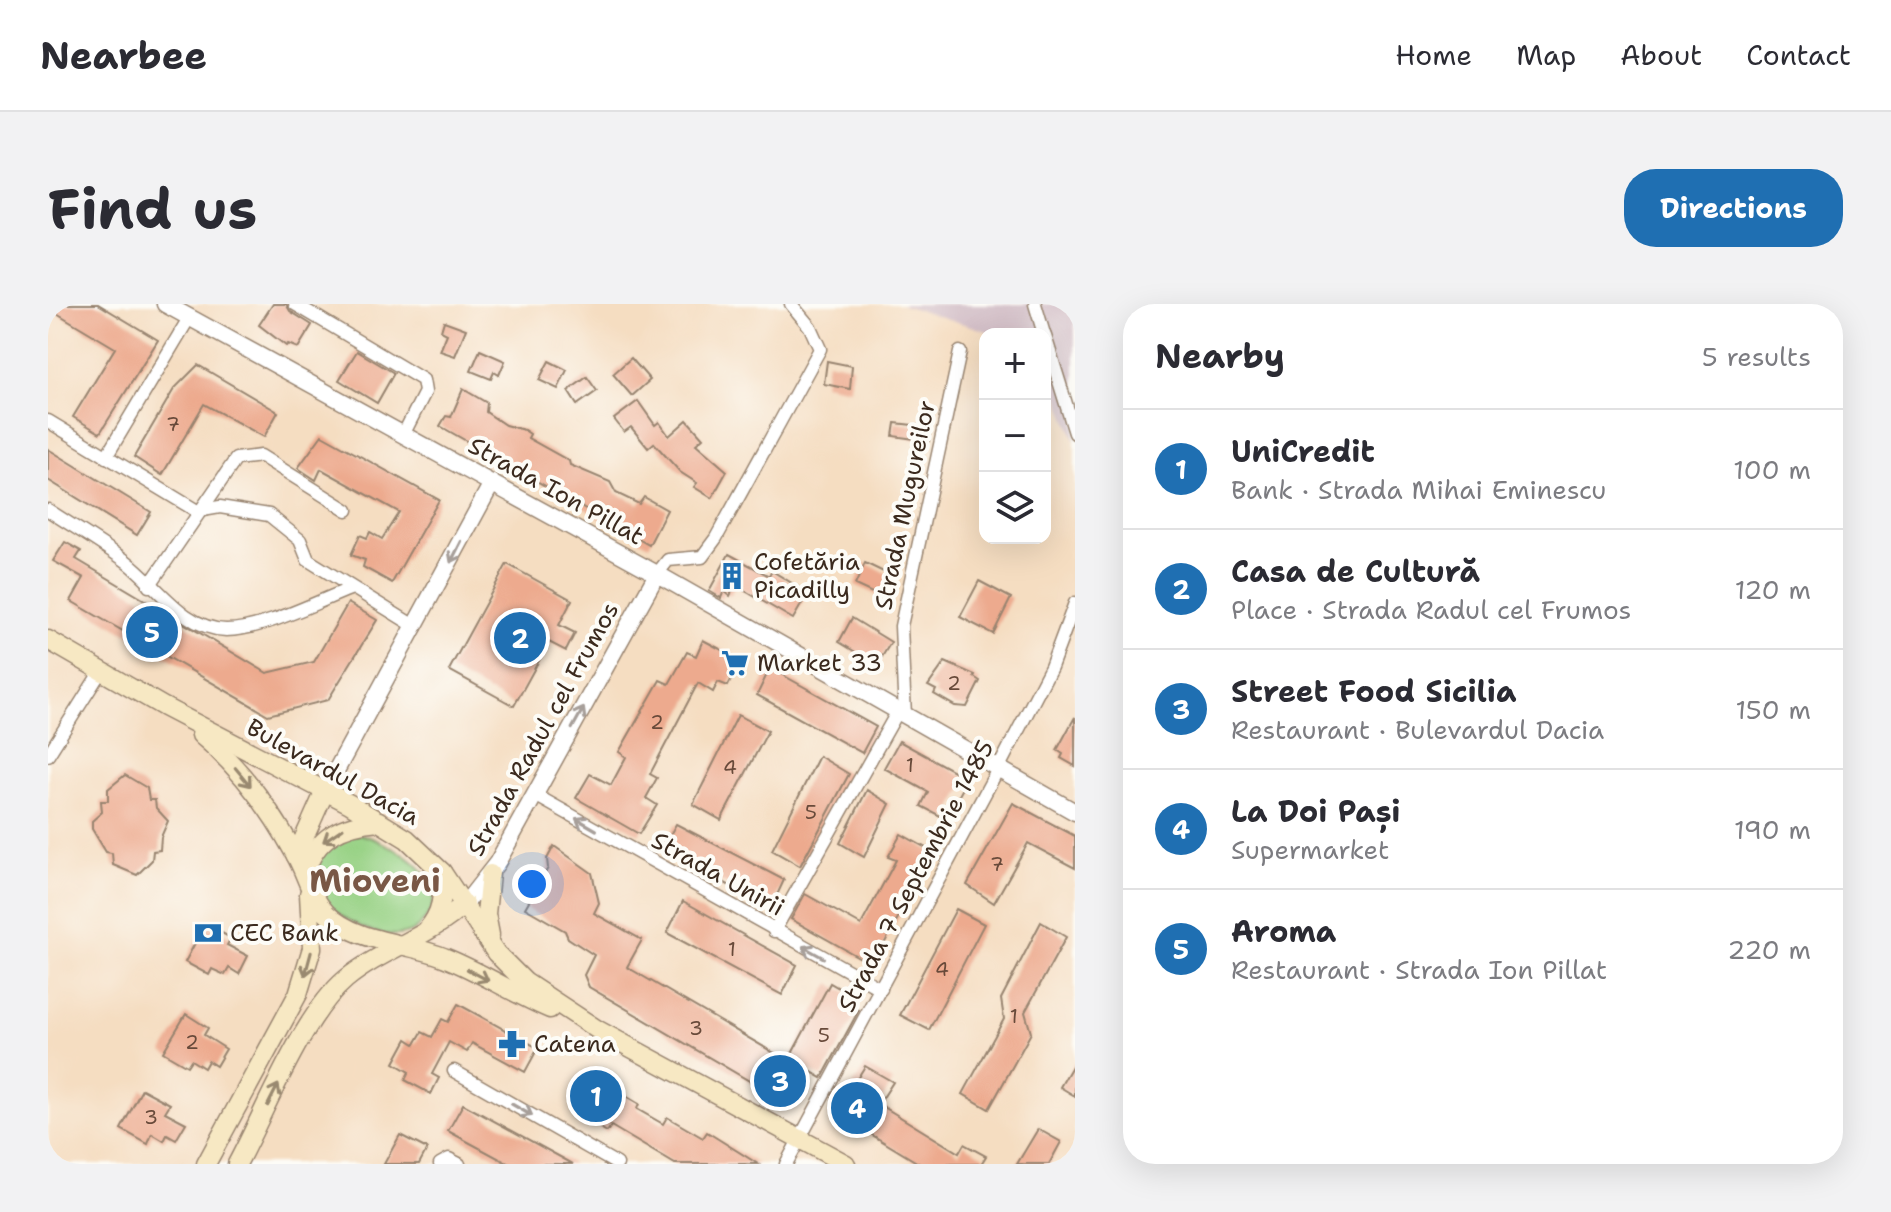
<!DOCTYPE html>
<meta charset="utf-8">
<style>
body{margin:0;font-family:"Shantell Sans",sans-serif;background:#f2f2f3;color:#2b2b33}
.controls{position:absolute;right:24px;top:24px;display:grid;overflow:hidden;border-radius:16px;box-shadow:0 8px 32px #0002}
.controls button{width:72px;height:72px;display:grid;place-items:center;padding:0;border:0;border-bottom:2px solid #e1e1e2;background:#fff;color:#2b2b33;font:40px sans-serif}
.you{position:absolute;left:484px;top:580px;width:28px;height:28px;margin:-20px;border:6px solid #fff;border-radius:50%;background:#1a73e8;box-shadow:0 0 0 12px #1a73e833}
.badge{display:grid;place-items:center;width:52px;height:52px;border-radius:50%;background:#1f6fb2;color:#fff;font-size:26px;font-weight:700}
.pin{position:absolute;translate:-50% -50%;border:4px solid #fff;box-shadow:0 2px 8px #0006}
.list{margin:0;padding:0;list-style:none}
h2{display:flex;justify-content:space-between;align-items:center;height:104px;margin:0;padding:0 32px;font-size:34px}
h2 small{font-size:26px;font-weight:400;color:#7c7c81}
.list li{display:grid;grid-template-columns:52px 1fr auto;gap:24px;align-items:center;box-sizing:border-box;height:120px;padding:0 32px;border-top:2px solid #e1e1e2}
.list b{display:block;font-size:30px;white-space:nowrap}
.list p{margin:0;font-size:26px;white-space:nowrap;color:#7c7c81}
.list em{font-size:26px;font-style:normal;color:#7c7c81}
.icon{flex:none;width:44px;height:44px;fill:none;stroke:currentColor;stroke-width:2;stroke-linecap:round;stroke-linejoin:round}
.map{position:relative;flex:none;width:1027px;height:860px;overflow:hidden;border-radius:32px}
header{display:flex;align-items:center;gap:48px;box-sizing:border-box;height:112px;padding:0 40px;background:#fff;border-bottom:2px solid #e1e1e2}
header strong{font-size:38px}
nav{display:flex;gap:44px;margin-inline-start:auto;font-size:28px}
.intro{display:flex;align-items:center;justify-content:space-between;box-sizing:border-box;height:192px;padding:0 48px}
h1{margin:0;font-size:56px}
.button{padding:20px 36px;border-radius:32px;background:#1f6fb2;color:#fff;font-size:28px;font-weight:700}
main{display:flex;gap:48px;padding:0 48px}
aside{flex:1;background:#fff;border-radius:32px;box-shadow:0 8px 32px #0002}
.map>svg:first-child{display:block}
.industrial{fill:#d2bdc6}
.green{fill:#98d285;stroke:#6a7e52;stroke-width:2}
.building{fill:#edaa8e}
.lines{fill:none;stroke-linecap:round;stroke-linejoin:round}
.minor-casing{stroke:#988470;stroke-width:15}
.tertiary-casing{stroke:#988470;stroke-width:19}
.secondary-casing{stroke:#988470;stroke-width:21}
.minor{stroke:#fff;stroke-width:12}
.tertiary{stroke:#fff;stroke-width:16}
.secondary{stroke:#f7e8c3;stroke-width:18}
.oneway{stroke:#a79f9a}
.oneway2{stroke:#998970}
.labels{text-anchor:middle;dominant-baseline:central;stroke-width:8;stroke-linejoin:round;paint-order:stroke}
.number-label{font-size:20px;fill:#684a3a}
.street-label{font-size:24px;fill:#3b2a1e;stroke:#fdfcf7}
.poi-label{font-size:24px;fill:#3b2a1e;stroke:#fdfcf7;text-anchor:start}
.district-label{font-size:32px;font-weight:bold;fill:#795745;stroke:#fdfcf7}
</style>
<header>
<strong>Nearbee</strong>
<nav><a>Home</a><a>Map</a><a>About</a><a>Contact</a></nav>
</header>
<div class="intro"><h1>Find us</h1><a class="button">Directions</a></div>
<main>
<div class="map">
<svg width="1027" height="860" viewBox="0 0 1027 860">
<rect width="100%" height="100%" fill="#fdfcf7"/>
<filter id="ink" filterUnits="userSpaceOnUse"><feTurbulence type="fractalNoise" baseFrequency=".0125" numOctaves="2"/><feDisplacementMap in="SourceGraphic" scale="16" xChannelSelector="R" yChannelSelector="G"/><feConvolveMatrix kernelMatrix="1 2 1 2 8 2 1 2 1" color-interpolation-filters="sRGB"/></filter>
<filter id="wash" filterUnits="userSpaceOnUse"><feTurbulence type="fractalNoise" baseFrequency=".006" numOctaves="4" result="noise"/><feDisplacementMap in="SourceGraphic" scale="32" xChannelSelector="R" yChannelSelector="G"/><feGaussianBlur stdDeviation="1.8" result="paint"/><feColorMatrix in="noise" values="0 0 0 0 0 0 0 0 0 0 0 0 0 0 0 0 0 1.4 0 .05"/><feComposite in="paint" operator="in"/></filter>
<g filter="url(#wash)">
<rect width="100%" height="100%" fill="#f5ddc1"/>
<polygon class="industrial" points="852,0 1027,0 1027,137 997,57 997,30 948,30"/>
<path class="green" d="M313 530C343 540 407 572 379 613 371 623 363 631 349 631 321 632 280 610 269 582 257 553 288 531 313 530Z"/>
<g id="blocks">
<g class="building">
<polygon points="12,0 50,0 110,36 52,129 25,113 67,44 7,8"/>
<polygon points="225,0 238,0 242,7 264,21 250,44 240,40 238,42 211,21"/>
<polygon points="396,17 418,25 407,52 392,47 399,30 393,27"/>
<polygon points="432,46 457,57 451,71 446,68 443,75 423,67"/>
<polygon points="309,47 346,69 329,99 291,76"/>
<polygon points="583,54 602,76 584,92 565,70"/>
<polygon points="501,57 519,66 510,85 491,76"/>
<polygon points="779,57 804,62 802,85 776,80"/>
<polygon points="150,61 230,108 216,133 156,100 114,171 86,153 126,85"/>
<polygon points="539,73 549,87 529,101 520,87"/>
<polygon points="415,85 439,99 438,108 457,121 476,126 482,130 480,134 521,157 522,161 562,178 568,189 591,200 596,193 619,206 601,241 392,122 398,112 403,113"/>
<polygon points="590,97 607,121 611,118 621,132 639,116 655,134 648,140 679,167 664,194 646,183 649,179 632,168 606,139 600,144 583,123 576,128 566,115"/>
<polygon points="847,119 882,123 881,137 845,132"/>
<polygon points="274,131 391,196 344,279 315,263 317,256 303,251 312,231 319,234 322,228 334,235 351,208 273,165 268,176 250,164"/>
<polygon points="0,145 103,208 89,231 0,176"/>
<polygon points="17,238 33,247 28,255 219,369 266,358 300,299 329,316 280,396 220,411 23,297 36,274 5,257"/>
<polygon points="681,250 721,272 724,267 760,289 745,315 687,281 682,292 676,287 673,294 661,287"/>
<polygon points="817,259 846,273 835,294 807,281"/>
<polygon points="459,260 524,296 511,321 527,329 518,347 501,338 466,402 401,366"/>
<polygon points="931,277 963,294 945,330 912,313"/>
<polygon points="804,314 843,338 829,361 791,338"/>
<polygon points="655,336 693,356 680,382 670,378 665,388 650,379 602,470 609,474 598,494 609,501 591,530 528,494 542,470 563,481 578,453 571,448 612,376 621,380 639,348 648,352"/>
<polygon points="897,358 927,371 926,373 932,377 919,403 907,402 886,390 888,386 880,382"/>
<polygon points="722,364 828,423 814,449 709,391"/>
<polygon points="690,411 720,427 673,516 645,500"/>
<polygon points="1027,413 1027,462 1013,454 1015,450 1009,446"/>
<polygon points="851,437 920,475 898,515 873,502 880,488 836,464"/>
<polygon points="771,452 801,470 752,562 724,546"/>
<polygon points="77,471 99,484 101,496 107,496 108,504 120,517 113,533 112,546 105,547 104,556 89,571 65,561 64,549 58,548 44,525 44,517 54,508 53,497 60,497 60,485"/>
<polygon points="819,486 842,500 816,553 792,539"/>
<polygon points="965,499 1027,532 1027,564 980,539 946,599 919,581"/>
<polygon points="628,520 736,576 723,604 614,545"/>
<polygon points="853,530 885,548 825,661 743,615 757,590 813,621 848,556 840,553"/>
<polygon points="506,542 544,569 551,599 546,609 594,636 579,663 740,757 782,679 808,694 804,702 811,706 774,774 757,764 737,798 541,683 536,671 546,651 520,634 517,627 477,604 500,564 499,555"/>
<polygon points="635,597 749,661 734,691 619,629"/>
<polygon points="908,605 936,620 881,726 852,711"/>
<polygon points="993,618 1018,633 977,708 983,729 941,805 915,790 956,715 953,695"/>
<polygon points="157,620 183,634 179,641 200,652 191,670 181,664 177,671 164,665 161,671 137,658"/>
<polygon points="410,700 490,744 477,768 424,739 419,748 401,738 384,770 391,774 383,790 357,776 361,768 346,759 359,735 367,740 374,728 384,733 394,715 400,718"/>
<polygon points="138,710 160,724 156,731 178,745 168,762 160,757 156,764 143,756 139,762 115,748"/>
<polygon points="1027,757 1027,792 1012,783"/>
<polygon points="817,762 845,778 831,800 911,849 916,840 938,852 933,860 872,860 788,809"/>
<polygon points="552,777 591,800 589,805 615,820 619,813 655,834 659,828 710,860 627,860 563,822 559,828 525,808 542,779"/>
<polygon points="94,785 122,800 117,808 138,819 128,836 119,831 116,837 104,830 100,840 73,825"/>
<polygon points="415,800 525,860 461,860 400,827"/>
<polygon points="990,825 1013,838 1001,860 969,860"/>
<polygon points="352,831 379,845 371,860 336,860"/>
</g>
</g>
</g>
<g filter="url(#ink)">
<use href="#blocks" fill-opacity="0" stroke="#988470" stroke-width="2"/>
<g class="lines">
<g class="minor-casing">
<g id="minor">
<polyline points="247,0 375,76 377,88 355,131"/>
<polyline points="987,0 996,30"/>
<polyline points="997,32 1027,129"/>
<polyline points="0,117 149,207 172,203 221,211 252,236 260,256 368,323"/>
<polyline points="58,153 141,14"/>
<path d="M0 206C26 223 53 239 78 257 109 280 135 325 178 326 214 326 268 298 302 285"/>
<polyline points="609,270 620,256 654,253 668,234 772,45 762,23 743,0"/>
<polyline points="101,282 188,155 213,152 299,206"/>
<polyline points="857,412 853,322 912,48"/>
<polyline points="0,451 53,367"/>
<polyline points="487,491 833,685"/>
<polyline points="726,627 850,407"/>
<polyline points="406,767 569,860"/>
<polyline points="392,860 401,855 411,860"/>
<polyline points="738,860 950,465 1003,363 1027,299"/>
</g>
</g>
<g class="tertiary-casing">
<g id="tertiary">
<polyline points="117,0 609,270 1027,508"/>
<polyline points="277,487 444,179"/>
<polyline points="417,600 449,559 609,270"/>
</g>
</g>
<g class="secondary-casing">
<g id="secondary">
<polyline points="0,336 116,403 302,500 359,535 394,568 448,649 477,678 550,726 798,860"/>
<path d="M153 431C193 464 223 506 247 550 259 571 262 592 278 609 308 639 360 638 398 654 433 668 466 690 502 705"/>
<polyline points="248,552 277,487"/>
<path d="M257 569C268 532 295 520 331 517"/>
<polyline points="442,570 438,610 442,631"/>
<path d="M378 627C395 608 395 592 394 568"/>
<polyline points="158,860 250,690 264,644 261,590"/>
<path d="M189 860C217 808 254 712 298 675 335 645 381 633 417 600"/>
</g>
</g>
<use href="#minor" class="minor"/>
<use href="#tertiary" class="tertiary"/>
<use href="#secondary" class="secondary"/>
</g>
<defs><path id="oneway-shaft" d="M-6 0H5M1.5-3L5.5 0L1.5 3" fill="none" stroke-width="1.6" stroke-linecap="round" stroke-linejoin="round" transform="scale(2)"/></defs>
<g class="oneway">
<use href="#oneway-shaft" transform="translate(408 248) rotate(117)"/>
<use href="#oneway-shaft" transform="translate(530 414) rotate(-61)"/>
<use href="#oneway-shaft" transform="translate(538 520) rotate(-150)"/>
<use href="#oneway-shaft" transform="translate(765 648) rotate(-151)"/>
<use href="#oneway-shaft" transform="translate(474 806) rotate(30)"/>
</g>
<g class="oneway2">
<use href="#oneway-shaft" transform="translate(195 473) rotate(50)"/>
<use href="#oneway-shaft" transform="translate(285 531) rotate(146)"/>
<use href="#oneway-shaft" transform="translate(260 660) rotate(105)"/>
<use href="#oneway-shaft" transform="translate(430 671) rotate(28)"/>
<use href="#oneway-shaft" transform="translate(225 791) rotate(-63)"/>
</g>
</g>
<defs>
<g id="building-bare" transform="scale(2.16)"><path d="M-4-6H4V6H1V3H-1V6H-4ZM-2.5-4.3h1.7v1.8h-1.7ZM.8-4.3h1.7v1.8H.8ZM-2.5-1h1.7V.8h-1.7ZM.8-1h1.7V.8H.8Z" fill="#1f6fb2" stroke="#fdfcf7" stroke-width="2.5" paint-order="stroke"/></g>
<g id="supermarket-bare" transform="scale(2.16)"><path d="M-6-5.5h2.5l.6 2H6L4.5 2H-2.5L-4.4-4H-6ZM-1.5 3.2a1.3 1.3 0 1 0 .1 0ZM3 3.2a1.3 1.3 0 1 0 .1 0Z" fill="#1f6fb2" stroke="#fdfcf7" stroke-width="2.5" paint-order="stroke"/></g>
<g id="bank-bare" transform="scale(2.16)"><path d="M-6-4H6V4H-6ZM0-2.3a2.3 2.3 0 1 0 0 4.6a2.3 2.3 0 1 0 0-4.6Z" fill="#1f6fb2" stroke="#fdfcf7" stroke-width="2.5" paint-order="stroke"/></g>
<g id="pharmacy-bare" transform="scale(2.16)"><path d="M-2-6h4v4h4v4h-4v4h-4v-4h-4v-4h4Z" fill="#1f6fb2" stroke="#fdfcf7" stroke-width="2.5" paint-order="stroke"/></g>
</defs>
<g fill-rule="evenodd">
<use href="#building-bare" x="684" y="272"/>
<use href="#supermarket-bare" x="687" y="359"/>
<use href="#bank-bare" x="160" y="629"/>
<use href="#pharmacy-bare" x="464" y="740"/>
</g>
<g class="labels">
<g class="number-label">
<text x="125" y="120">7</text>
<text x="906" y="379">2</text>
<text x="609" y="418">2</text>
<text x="862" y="461">1</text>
<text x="682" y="463">4</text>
<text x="763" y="508">5</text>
<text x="949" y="560">7</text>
<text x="684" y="645">1</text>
<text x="894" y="665">4</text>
<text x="966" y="712">1</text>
<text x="648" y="724">3</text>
<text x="776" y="731">5</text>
<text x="144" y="738">2</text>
<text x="103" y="813">3</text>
</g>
<g class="street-label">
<text transform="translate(508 187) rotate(29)">Strada Ion Pillat</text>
<text transform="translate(857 201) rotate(-78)">Strada Mugureilor</text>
<text transform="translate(495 425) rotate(-61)">Strada Radul cel Frumos</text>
<text transform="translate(285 468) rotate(29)">Bulevardul Dacia</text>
<text transform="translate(670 570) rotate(29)">Strada Unirii</text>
<text transform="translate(868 572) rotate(-62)">Strada 7 Septembrie 1485</text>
</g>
<g class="poi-label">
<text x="706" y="258">Cofetăria<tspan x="706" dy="28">Picadilly</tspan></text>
<text x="709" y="359">Market 33</text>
<text x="182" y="629">CEC Bank</text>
<text x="486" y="740">Catena</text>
</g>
<g class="district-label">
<text x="327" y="576">Mioveni</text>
</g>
</g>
</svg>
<div class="controls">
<button>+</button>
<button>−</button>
<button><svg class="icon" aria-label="layers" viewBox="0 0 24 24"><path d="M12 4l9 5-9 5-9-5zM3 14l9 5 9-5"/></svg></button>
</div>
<div class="you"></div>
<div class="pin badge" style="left:548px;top:792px">1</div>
<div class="pin badge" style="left:472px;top:334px">2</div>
<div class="pin badge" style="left:732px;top:777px">3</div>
<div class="pin badge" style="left:809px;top:804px">4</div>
<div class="pin badge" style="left:104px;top:328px">5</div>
</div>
<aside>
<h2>Nearby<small>5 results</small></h2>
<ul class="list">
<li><span class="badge">1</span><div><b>UniCredit</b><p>Bank · Strada Mihai Eminescu</p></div><em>100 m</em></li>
<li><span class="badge">2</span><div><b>Casa de Cultură</b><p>Place · Strada Radul cel Frumos</p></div><em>120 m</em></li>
<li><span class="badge">3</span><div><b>Street Food Sicilia</b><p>Restaurant · Bulevardul Dacia</p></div><em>150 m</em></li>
<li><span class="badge">4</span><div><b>La Doi Pași</b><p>Supermarket</p></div><em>190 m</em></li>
<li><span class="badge">5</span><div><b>Aroma</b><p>Restaurant · Strada Ion Pillat</p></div><em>220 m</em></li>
</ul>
</aside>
</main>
